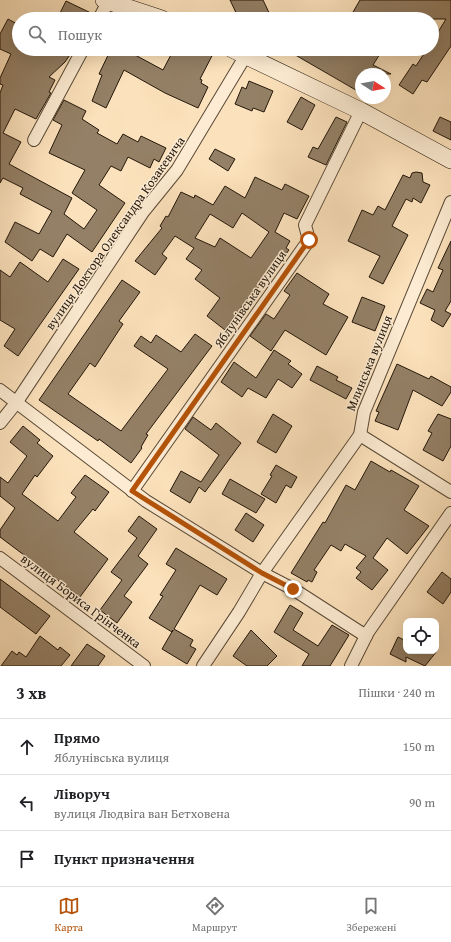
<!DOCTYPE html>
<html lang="uk">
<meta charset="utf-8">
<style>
body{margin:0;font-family:"Gentium Book Plus",serif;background:#f6f6f6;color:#202124}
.controls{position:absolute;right:12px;bottom:12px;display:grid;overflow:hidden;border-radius:8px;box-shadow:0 4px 16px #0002}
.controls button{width:36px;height:36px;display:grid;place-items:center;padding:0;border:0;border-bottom:1px solid #e0e0e0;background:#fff;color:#202124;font:20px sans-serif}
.compass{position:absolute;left:355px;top:68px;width:36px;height:36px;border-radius:50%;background:#fff;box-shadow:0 4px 16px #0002;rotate:101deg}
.stop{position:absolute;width:12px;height:12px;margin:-9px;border:3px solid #b45309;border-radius:50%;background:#fff}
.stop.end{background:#b45309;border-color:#fff;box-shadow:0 1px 4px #0008}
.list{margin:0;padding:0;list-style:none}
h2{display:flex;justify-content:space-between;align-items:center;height:52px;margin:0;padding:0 16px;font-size:17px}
h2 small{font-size:13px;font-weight:400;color:#757577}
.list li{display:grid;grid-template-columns:26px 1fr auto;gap:12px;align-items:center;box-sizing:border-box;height:56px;padding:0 16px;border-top:1px solid #e0e0e0}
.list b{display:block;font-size:15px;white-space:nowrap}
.list p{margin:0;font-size:13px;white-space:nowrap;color:#757577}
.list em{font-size:13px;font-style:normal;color:#757577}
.icon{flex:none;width:22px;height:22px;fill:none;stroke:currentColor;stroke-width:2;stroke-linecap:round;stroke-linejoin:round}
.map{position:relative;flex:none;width:451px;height:666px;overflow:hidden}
.search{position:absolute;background:#fff;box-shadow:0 4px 16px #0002;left:12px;right:12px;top:12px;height:44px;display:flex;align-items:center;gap:10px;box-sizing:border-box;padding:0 14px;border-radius:22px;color:#757577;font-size:15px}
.sheet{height:220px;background:#fff}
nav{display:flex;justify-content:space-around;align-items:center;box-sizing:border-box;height:56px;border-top:1px solid #e0e0e0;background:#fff;font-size:11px;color:#757577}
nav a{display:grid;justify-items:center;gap:2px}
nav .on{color:#b45309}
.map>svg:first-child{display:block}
.building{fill:#948066;stroke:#231609;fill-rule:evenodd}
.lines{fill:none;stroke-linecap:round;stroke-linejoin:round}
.street-casing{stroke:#594936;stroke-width:14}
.secondary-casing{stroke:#231609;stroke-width:18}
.street{stroke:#fdecd3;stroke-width:12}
.secondary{stroke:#fdecd3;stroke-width:17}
.route{stroke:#b45309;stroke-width:5}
.labels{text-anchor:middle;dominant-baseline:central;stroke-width:3;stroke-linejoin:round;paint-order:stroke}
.street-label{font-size:13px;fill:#231609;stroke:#fdecd3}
</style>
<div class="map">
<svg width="451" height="666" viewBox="0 0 451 666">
<rect width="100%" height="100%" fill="#fce2bc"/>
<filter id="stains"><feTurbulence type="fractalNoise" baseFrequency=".005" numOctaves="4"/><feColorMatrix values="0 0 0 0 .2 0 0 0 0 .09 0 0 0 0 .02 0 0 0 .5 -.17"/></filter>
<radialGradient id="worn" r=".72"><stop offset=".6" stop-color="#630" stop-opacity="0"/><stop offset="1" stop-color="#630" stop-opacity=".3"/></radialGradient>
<g class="building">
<polygon points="230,0 263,0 272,19 239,19"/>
<polygon points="360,0 451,0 451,46 427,82 422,80 413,94 399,85 413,64 416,66 427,49 432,49 432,42 446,19 349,19"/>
<polygon points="66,1 93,14 92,19 57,19"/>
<polygon points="8,19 19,25 19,49 74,49 65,62 49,77 55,80 49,92 51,93 36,119 15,109 3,133 21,142 9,164 72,198 64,214 84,229 97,210 72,193 85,170 49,153 62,125 53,120 64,100 86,111 82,119 99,130 97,133 117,144 123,134 138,142 141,136 166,148 159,162 154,159 150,168 128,157 121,171 111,166 99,185 125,203 92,252 67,234 53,257 40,249 32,261 5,242 15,222 39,234 52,211 20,194 23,188 3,178 0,183 0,93 3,85 0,84 0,78 11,54 0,49 0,34"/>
<polygon points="111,49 124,49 163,70 174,49 208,49 214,52 200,79 202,80 201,83 208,87 198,108 165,93 124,70 106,108 92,101 102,75 99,74"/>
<polygon points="285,49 383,49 373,65 391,74 361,74 361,93"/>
<polygon points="249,81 273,91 264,112 253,108 252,111 235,104 242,87 246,89"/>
<polygon points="301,97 315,105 302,130 287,122"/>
<polygon points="336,117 347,122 326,165 308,157 313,147 318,149"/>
<polygon points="440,117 451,122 451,140 433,131"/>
<polygon points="215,149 235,159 228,171 209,159"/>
<polygon points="416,172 422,173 423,182 430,185 421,203 413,198 412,202 406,199 392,226 408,235 383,284 369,277 380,256 348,241 362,210 373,215 378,206 385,210 403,175 410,178 412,173"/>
<path d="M255 177 282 190 285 184 309 196 297 219 284 213 275 232 290 241 286 248 289 250 279 263 276 261 257 289 255 288 225 330 207 316 220 298 195 279 202 270 186 259 194 248 175 236 162 254 167 258 155 275 135 261 162 228 160 226 166 216 168 217 181 192 194 198 195 195 213 205 225 186 245 198ZM242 213 269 232 251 258 220 238 215 247 195 238 210 214 233 228Z"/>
<polygon points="451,241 451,301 445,311 451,314 443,327 431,320 435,310 420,303 427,289 433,292 443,270 438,268"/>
<polygon points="63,259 79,269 18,356 4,346 15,329 0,320 0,270 10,277 20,262 48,282"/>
<polygon points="297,273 329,294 323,304 348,317 326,355 285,330 271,351 250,336 266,314 274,319 290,295 284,291"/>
<polygon points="122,280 140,292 119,321 123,324 95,367 90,363 68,394 121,431 168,369 134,346 141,336 151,343 156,335 181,352 195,334 212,346 146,434 148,435 141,447 142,448 131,463 99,439 98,441 39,400"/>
<polygon points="362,297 385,306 375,331 352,322"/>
<polygon points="274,350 291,361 288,364 302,374 292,388 278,379 266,398 248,388 242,397 221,382 234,362 256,378"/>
<polygon points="397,364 429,379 431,376 451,387 451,392 442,406 413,390 398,430 375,421 379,412 376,411"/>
<polygon points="317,366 338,377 336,380 352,388 346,399 310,380"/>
<polygon points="273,414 292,426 276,453 257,442"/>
<polygon points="438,414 451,419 451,446 443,461 423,450 432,433 428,431"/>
<polygon points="193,417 211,430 216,423 241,443 205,492 199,487 190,503 170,491 181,471 201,482 219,455 185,429"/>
<polygon points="23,426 40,440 37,443 53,456 37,477 35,475 22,494 58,521 76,497 71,493 85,475 109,492 95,511 93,509 74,532 108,559 80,597 0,537 0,530 15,508 0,496 0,477 8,483 27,456 10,442"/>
<polygon points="371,461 390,472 391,470 419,486 404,510 429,526 407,554 387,538 373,558 388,570 372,590 356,578 361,572 356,568 366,556 345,544 341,551 331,545 314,570 317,572 312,582 308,580 307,582 291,573 323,522 325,523 346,485 355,490"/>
<polygon points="276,465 297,477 291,488 286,485 276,503 261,494 272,476 270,475"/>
<polygon points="230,479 265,499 256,513 222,494"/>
<polygon points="246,513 264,525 253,542 235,530"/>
<polygon points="139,516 157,529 138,556 148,564 124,596 132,602 117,623 100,610 122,580 111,572 137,538 128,531"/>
<polygon points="176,548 227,579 217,595 200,585 174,629 193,640 190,646 196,649 187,664 162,649 173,630 172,632 149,618 163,596 160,595 176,570 166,564"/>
<polygon points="442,572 451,579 451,592 443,604 427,592"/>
<polygon points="0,579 50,616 36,634 0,607"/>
<polygon points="290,605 303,613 293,630 318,646 332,625 349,635 330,666 302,666 309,654 274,632"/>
<polygon points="251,630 277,656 267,666 247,666 233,656"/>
<polygon points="40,636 58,650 60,647 70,655 61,666 1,666 12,651 17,655 19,652 26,657"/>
<polygon points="398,637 406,641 406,651 437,651 425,666 406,657 406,662 390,654"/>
<polygon points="87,644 105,656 98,666 71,666"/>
</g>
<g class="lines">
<g class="street-casing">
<g id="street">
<polyline points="99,19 108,2"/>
<polyline points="34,140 83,49"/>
<polyline points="451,202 364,412 360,435 451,492"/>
<polyline points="0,390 146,501 262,573 293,589 366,636"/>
<polyline points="0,423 16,403 143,212 177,170 246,55"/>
<polyline points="132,491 309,240 305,225 361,111"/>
<polyline points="0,558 144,666"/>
<polyline points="203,666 239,612 262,573 360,435"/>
<polyline points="351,666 368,632 451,513"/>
</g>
</g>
<g class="secondary-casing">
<g id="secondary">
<polyline points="104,0 162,19"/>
<polyline points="232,49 361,111 451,160"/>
</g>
</g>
<use href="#street" class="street"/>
<use href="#secondary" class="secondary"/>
</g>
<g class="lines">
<polyline class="route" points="293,589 262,573 132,491 309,240"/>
</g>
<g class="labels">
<g class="street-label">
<text transform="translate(115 233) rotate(-55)">вулиця Доктора Олександра Козакевича</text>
<text transform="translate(250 299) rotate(-55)">Яблунівська вулиця</text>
<text transform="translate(369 363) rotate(-68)">Млинська вулиця</text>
<text transform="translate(81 601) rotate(37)">вулиця Бориса Грінченка</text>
</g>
</g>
<rect width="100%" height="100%" filter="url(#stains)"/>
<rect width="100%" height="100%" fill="url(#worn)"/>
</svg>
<div class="controls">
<button><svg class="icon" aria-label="locate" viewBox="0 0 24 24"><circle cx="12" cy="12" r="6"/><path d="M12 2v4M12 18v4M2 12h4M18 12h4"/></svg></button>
</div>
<svg class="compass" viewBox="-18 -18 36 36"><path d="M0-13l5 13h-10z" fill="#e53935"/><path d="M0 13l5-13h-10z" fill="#757577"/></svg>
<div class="stop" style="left:309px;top:240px"></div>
<div class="stop end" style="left:293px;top:589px"></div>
<div class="search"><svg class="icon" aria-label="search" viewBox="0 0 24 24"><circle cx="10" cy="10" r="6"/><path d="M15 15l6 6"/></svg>Пошук</div>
</div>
<section class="sheet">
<h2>3 хв<small>Пішки · 240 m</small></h2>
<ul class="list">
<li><svg class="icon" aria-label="ahead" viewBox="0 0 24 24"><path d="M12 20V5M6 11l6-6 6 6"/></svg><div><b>Прямо</b><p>Яблунівська вулиця</p></div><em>150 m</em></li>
<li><svg class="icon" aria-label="left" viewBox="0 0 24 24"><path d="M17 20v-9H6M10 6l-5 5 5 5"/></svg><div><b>Ліворуч</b><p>вулиця Людвіга ван Бетховена</p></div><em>90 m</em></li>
<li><svg class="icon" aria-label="arrive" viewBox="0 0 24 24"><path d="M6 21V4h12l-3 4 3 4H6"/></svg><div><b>Пункт призначення</b></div></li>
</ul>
</section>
<nav>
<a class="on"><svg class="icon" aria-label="map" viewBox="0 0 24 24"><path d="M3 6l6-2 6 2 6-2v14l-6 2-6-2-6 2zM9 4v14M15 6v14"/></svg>Карта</a>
<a><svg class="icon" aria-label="directions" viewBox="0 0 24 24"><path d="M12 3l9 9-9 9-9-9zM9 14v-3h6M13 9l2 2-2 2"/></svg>Маршрут</a>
<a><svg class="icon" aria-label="saved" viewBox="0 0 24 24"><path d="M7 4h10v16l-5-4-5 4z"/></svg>Збережені</a>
</nav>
